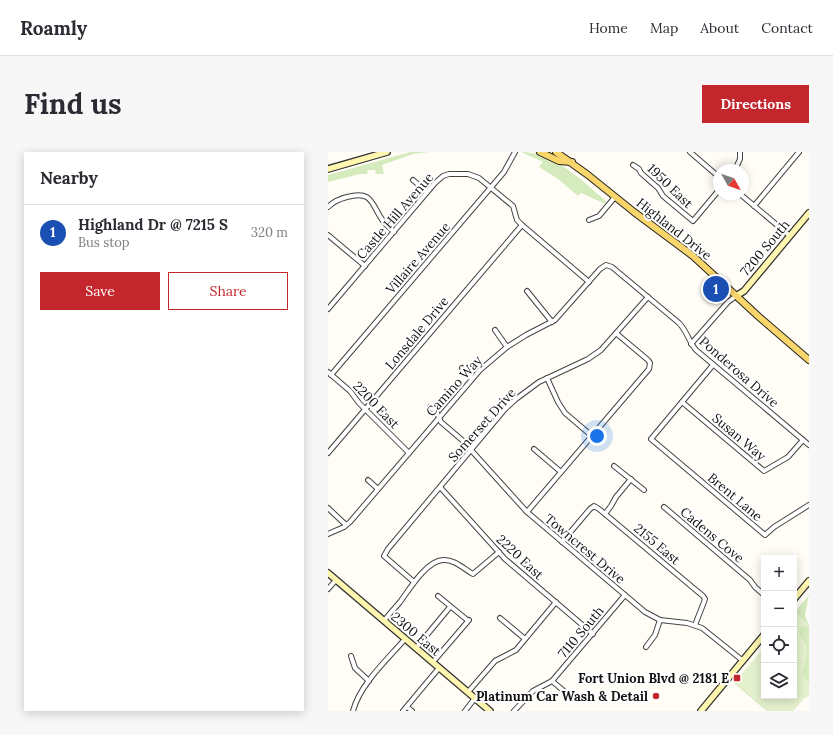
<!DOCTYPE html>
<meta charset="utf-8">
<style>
body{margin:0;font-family:Lora,serif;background:#f7f7f7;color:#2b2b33}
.controls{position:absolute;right:12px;bottom:12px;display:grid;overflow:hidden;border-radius:0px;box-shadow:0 2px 10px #0003}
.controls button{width:36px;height:36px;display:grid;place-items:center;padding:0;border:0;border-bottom:1px solid #e1e1e2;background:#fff;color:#2b2b33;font:20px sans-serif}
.compass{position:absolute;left:385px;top:12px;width:36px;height:36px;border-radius:50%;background:#fff;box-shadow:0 2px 10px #0003;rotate:130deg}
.you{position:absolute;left:269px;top:284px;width:14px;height:14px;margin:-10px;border:3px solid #fff;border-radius:50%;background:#1a73e8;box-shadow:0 0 0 6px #1a73e833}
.badge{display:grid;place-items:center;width:26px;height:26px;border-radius:50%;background:#c4262e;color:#fff;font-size:13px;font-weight:700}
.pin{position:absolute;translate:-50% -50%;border:2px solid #fff;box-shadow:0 1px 4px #0006}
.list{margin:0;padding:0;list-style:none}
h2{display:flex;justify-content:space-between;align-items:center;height:52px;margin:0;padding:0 16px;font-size:17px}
h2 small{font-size:13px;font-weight:400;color:#7c7c81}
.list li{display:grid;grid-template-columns:26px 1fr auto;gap:12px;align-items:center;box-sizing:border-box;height:56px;padding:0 16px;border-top:1px solid #e1e1e2}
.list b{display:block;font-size:15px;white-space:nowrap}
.list p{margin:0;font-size:13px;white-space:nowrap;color:#7c7c81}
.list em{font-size:13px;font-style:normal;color:#7c7c81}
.actions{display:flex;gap:8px;padding:12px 16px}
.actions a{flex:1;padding:9px 0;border:1px solid #c4262e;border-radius:0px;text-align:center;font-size:14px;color:#c4262e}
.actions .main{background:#c4262e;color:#fff}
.icon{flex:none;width:22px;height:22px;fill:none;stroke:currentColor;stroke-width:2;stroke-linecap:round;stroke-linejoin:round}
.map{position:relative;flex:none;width:481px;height:559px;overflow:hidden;border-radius:0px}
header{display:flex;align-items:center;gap:24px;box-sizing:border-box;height:56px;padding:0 20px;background:#fff;border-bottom:1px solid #e1e1e2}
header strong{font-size:19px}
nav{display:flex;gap:22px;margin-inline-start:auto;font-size:14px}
.intro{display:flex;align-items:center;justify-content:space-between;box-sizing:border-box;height:96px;padding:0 24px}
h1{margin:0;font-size:28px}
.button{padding:10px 18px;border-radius:0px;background:#c4262e;color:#fff;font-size:14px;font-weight:700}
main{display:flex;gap:24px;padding:0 24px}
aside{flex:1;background:#fff;border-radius:0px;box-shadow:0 2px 10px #0003}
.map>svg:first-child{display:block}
.green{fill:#d5ebbd}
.pitch{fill:#e6f2cf}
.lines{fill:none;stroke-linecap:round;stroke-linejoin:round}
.street-casing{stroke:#444;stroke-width:6}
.secondary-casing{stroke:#333;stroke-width:8}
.primary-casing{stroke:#222;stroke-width:8}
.street{stroke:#fff;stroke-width:4}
.secondary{stroke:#fff6b0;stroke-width:5.5}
.primary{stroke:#f9d66b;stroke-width:6}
.poi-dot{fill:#c4262e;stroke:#fff;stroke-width:1.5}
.labels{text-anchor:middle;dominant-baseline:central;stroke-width:4;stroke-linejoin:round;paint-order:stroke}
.street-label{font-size:13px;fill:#111;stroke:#fff}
.poi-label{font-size:13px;font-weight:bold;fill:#111;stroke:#fff;text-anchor:end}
</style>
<header>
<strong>Roamly</strong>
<nav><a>Home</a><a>Map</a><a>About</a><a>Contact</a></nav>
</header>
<div class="intro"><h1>Find us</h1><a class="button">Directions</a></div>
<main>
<aside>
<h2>Nearby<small></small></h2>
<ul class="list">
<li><span class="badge" style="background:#1a4fb4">1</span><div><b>Highland Dr @ 7215 S</b><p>Bus stop</p></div><em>320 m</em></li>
</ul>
<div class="actions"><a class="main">Save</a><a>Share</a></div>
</aside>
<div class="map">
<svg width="481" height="559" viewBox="0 0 481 559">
<rect width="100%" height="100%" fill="#fffdf5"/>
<g class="green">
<polygon points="82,0 101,0 85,2 54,13 56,22 48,22 47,18 40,18 39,22 32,22 0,30 0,23"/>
<path d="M193 0C226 0 253 28 277 48L278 50 277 52 253 41 250 44 230 27 211 15 215 10Z"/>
<polygon points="481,443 477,463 481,474 481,539 465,559 439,559 406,531 436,496 436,544 466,544 466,461"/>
</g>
<path class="pitch" d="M467 460 479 471 481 474H475C464 482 480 489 479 498 479 506 476 514 474 521L481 532V544L475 547 465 559H440L407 530 436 496V544H466Z"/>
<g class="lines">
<g class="street-casing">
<g id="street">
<polyline points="362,0 391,25"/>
<polyline points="305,13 311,17 313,21 330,36 335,44 365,69 391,38"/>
<polyline points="407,18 412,7 412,0"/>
<polyline points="85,28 99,40"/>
<polyline points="412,42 462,84"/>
<polyline points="426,54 471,0"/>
<path d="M0 55C6 49 11 47 19 45 45 38 43 52 55 69 58 73 62 76 66 80"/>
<polyline points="261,68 271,64 287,45"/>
<polyline points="0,83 37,114"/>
<polyline points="199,139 224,170"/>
<polyline points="0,157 107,31 115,24 121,22 140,22 151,26 185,54 189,68 194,73 261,130"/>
<polyline points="167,178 179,195"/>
<polyline points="363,192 400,150 408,144"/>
<polyline points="385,213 323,287 437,383 446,375 481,353"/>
<polyline points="134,216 144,226"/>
<polyline points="0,220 22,239 31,251 81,301"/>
<polyline points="3,223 176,20 187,0"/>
<polyline points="219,226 230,250 237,261 264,284"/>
<polyline points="354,250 436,319 460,305 475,288"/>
<polyline points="102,255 109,261 113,270 134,288 199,360 317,460 332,468 359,471 374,476 414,508"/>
<polyline points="206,297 233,320"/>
<polyline points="0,301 194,73"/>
<polyline points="286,314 316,338"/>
<polyline points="40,328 50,337"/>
<polyline points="112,335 177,407 265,482"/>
<polyline points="336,355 422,428 427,435 436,443"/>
<polyline points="0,356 18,373"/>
<polyline points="199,360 321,217 322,211 320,208 289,182"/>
<polyline points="277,362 283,354 288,345 303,327"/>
<path d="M0 382 16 375 22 370 152 218 179 195 198 183 227 168 272 117 278 113 284 115 351 171C359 179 361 190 368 198L481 293"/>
<polyline points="234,390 262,357 266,354 271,357 375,444 377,447 376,450 367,473"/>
<polyline points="86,430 56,404 60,397 177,257 188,247 211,230 260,207 273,198 320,145"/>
<polyline points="0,437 8,428"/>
<polyline points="110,444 138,467"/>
<polyline points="172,466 197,487"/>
<path d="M56 469C61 462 67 456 72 450 81 438 98 409 115 408 126 407 136 417 145 422L171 400"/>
<polyline points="318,495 327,483 332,468"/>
<polyline points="88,496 122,455"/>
<polyline points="23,504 27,516 41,529"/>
<polyline points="105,510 141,468"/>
<polyline points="224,529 243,545"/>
<polyline points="140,540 167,509 188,498 228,450"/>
<polyline points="79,555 84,559"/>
<path d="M25 559C32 532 59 508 77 487"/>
<polyline points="75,559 111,516"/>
<polyline points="137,559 147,546"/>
<polyline points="186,559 205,539 224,529 297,443"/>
</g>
</g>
<g class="secondary-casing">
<g id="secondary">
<polyline points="0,17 59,0"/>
<polyline points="408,144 416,139 481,61"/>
<polyline points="0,421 162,559"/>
<polyline points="466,447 481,429"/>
<polyline points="373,559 436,483"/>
</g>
</g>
<g class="primary-casing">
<g id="primary">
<polyline points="212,0 231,9 244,10"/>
<polyline points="228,0 260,23 306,60 365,104 430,164 481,208"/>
</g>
</g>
<use href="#street" class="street"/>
<use href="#secondary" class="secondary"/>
<use href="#primary" class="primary"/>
</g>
<g class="poi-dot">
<rect x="405" y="522" width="8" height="8" rx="2"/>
<circle cx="328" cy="544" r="4"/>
</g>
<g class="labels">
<g class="street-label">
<text transform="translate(342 34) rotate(44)">1950 East</text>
<text transform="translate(67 64) rotate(-49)">Castle Hill Avenue</text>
<text transform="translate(346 77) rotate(38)">Highland Drive</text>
<text transform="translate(437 96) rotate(-50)">7200 South</text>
<text transform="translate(90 106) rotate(-49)">Villaire Avenue</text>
<text transform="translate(89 181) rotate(-50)">Lonsdale Drive</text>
<text transform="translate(411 220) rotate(41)">Ponderosa Drive</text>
<text transform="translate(126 234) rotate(-48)">Camino Way</text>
<text transform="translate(48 253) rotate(46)">2200 East</text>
<text transform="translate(154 273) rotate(-48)">Somerset Drive</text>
<text transform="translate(411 285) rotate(40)">Susan Way</text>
<text transform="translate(407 345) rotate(40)">Brent Lane</text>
<text transform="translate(384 383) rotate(40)">Cadens Cove</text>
<text transform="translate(329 392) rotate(40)">2155 East</text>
<text transform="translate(257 397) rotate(40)">Towncrest Drive</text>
<text transform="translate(192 405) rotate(43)">2220 East</text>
<text transform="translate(253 480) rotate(-50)">7110 South</text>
<text transform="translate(88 482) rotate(40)">2300 East</text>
</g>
<g class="poi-label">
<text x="401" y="526">Fort Union Blvd @ 2181 E</text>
<text x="320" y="544">Platinum Car Wash &amp; Detail</text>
</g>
</g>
</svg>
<div class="controls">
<button>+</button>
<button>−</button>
<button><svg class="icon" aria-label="locate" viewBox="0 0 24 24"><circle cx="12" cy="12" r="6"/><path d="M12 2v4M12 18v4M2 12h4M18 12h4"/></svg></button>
<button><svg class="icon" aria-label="layers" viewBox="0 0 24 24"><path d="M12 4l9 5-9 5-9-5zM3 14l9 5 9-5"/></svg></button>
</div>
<svg class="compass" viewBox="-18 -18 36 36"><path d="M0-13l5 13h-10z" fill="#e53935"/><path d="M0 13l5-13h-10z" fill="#7c7c81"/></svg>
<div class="you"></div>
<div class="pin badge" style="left:388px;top:137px;background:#1a4fb4">1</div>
</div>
</main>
